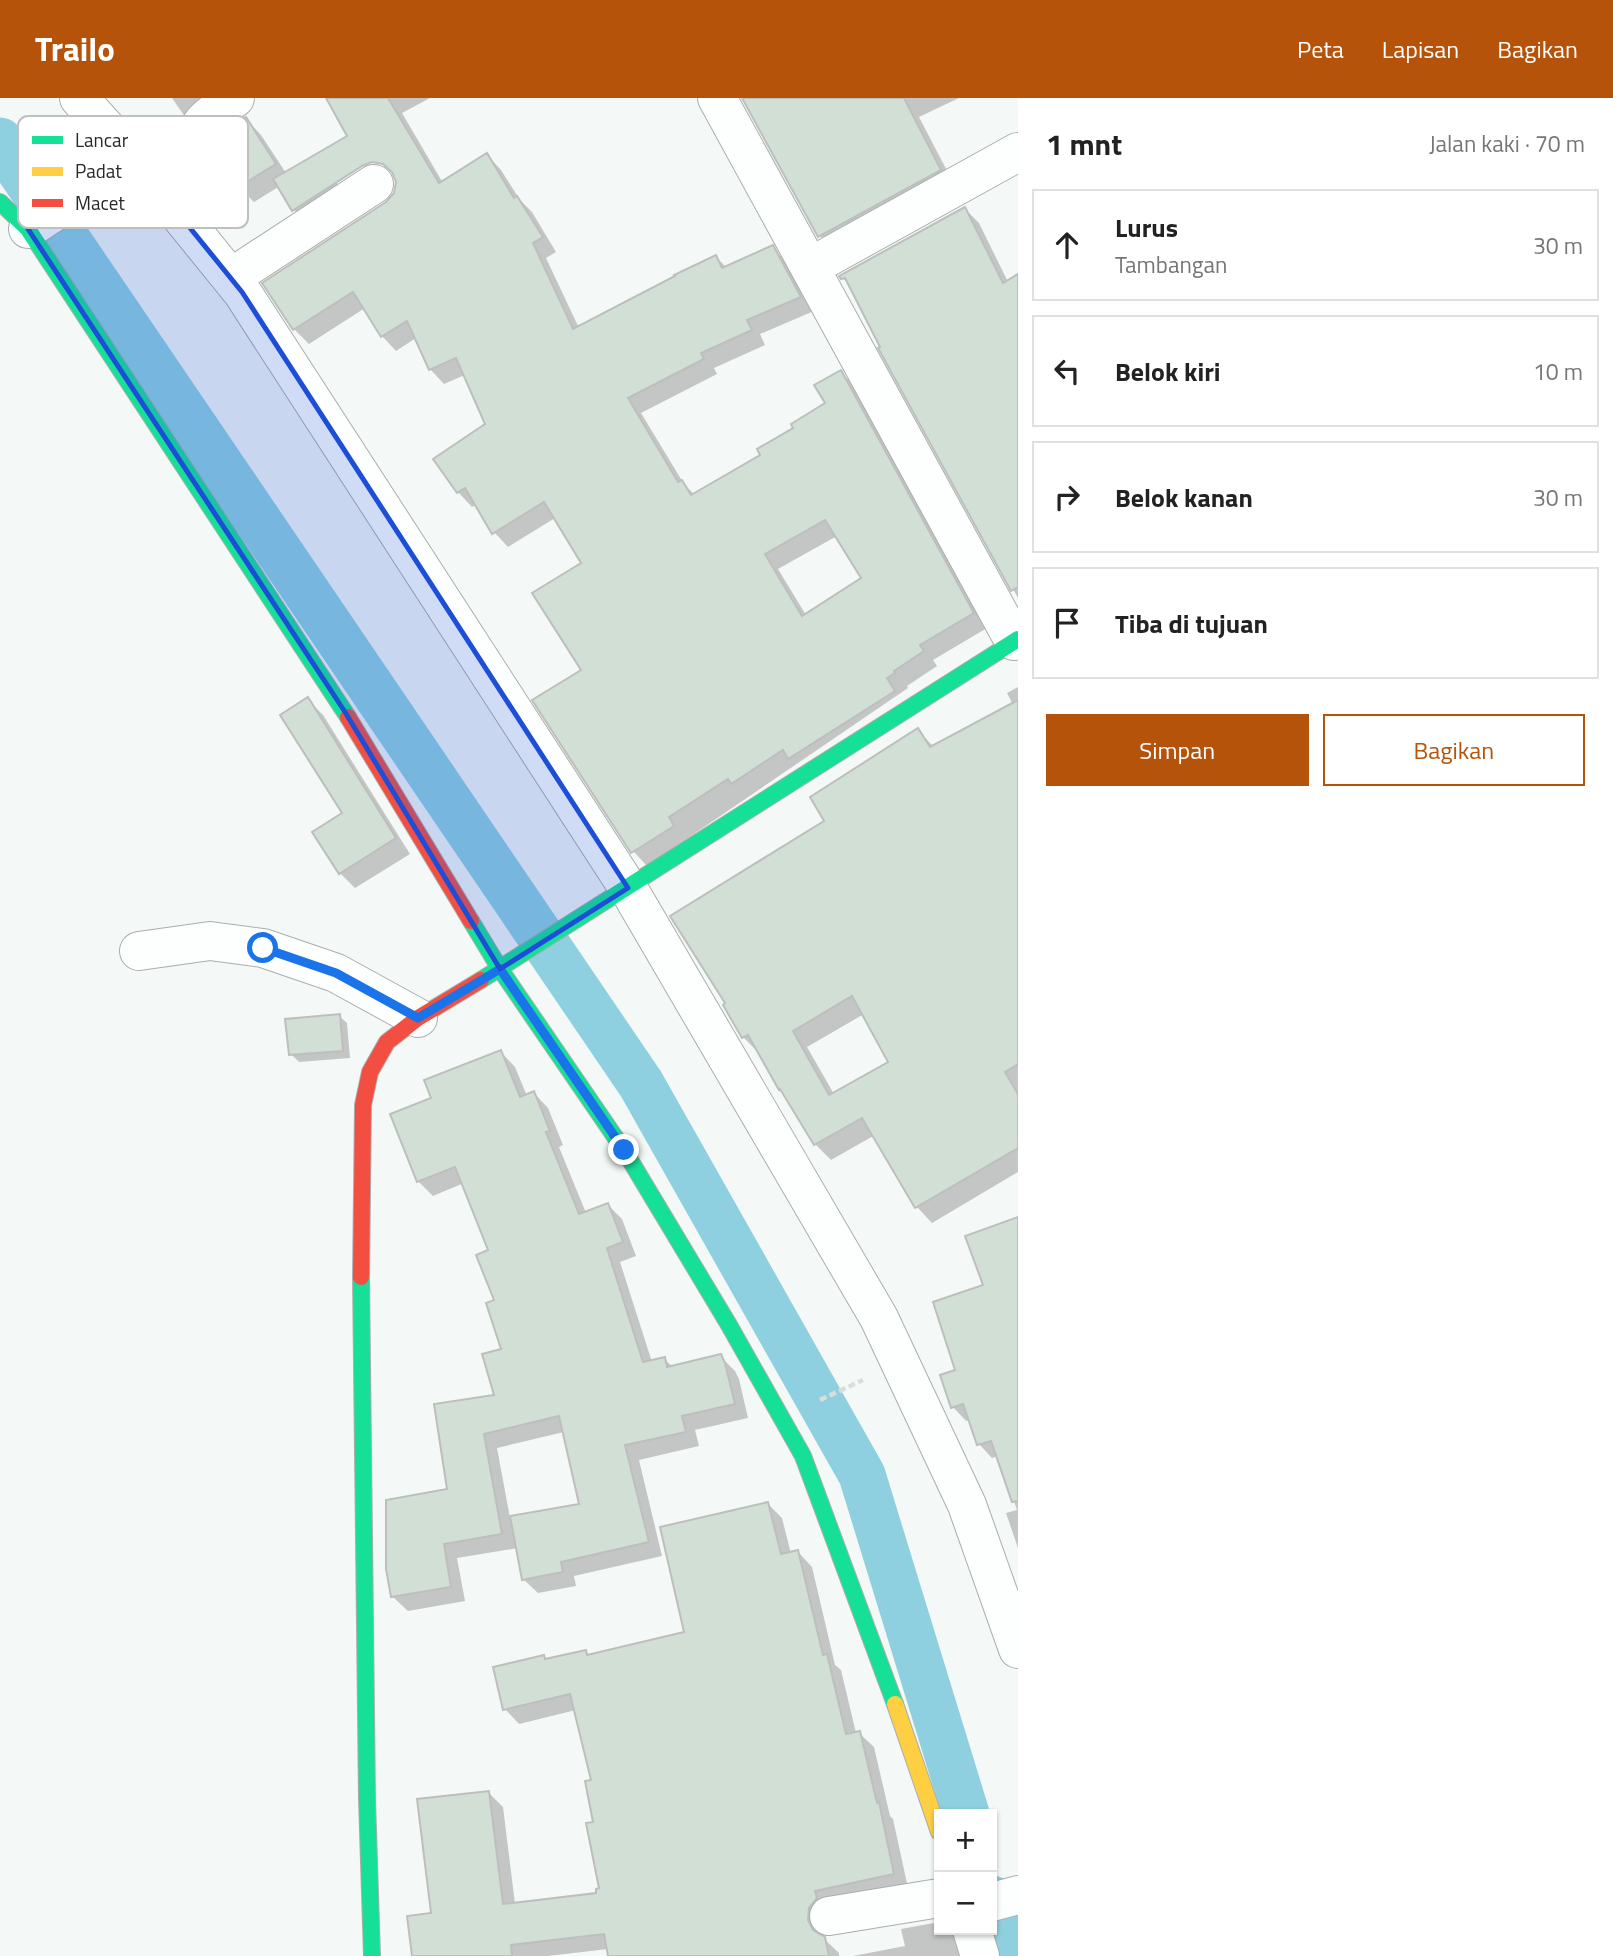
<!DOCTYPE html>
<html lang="id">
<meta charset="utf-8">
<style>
body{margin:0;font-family:"Titillium Web",sans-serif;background:#f6f6f6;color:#222}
.controls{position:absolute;right:21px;bottom:21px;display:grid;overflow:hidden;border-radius:0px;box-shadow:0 2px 5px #0004}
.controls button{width:63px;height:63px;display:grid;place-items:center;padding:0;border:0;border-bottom:2px solid #e0e0e0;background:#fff;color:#222;font:35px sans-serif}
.stop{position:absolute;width:21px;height:21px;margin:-16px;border:5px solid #1a73e8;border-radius:50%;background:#fff}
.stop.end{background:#1a73e8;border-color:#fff;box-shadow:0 2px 7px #0008}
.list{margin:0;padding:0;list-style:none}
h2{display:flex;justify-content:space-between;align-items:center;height:91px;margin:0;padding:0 28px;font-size:30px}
h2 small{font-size:23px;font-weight:400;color:#767676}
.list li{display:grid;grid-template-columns:46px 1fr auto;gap:21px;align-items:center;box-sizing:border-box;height:112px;margin:0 14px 14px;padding:0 14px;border:2px solid #e0e0e0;border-radius:0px}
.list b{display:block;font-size:26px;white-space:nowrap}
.list p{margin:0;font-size:23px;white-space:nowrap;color:#767676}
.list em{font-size:23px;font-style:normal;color:#767676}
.actions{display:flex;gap:14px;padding:21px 28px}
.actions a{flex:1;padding:16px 0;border:2px solid #b45309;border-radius:0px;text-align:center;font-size:24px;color:#b45309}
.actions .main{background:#b45309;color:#fff}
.icon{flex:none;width:38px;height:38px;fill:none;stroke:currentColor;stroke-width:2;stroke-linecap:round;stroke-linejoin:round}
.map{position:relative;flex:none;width:1018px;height:1858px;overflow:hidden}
header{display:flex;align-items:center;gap:42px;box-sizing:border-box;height:98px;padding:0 35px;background:#b45309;color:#fff}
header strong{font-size:33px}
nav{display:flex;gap:38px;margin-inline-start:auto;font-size:24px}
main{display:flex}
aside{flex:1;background:#fff}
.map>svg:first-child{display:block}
.shadow{fill:#0003;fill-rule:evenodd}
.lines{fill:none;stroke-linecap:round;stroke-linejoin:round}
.canal{stroke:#8ed0e0;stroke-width:47}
.building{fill:#d1dfd5;stroke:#bdbfbe;stroke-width:2;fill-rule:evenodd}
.street-casing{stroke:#aaaead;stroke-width:40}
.fast-casing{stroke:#aaaead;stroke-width:18}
.slow-casing{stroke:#aaaead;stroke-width:18}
.jam-casing{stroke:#aaaead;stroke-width:18}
.path{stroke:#dbdcdc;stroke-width:4.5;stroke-dasharray:7 3.5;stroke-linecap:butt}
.street{stroke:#fdfefe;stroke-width:38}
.fast{stroke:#16e098;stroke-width:16}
.slow{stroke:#ffcf43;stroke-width:16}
.jam{stroke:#f24e42;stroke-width:16}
.route{stroke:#1a73e8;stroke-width:9}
.marked{fill:#1d4ed8;fill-opacity:0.2;stroke:#1d4ed8;stroke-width:5;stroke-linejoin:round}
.key{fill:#fff;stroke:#bebfbe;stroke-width:2}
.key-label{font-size:19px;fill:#262927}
</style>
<header>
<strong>Trailo</strong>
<nav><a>Peta</a><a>Lapisan</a><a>Bagikan</a></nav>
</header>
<main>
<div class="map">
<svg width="1018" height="1858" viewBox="0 0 1018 1858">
<rect width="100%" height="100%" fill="#f4f8f7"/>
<g class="shadow">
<polygon points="172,0 232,0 197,30 183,16"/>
<path d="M350 0H430L402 15 443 85 487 57 501 72 520 102 532 114 556 154 546 160 579 230 716 159 727 170 772 150 787 164 814 213 760 236 765 247 714 270 717 276 641 315 684 386 695 397 762 357 828 306 840 274 855 288 987 530 933 562 937 568 907 588 908 590 647 768 633 753 583 572V465L555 420 508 449 494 434 477 406 472 409 458 394 487 327 465 277 444 286 430 271 416 240 396 253 382 238 365 210 309 246 294 231 411 126 396 79 382 65ZM837 438 863 480 806 517 778 471Z"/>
<polygon points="744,0 959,0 919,19 954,86 834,153 820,138"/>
<polygon points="246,21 261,37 286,75 330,74 348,102 309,128 294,112 280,88 254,104 239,89"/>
<polygon points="965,111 979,125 1008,184 1018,178 1018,500 881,250 852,189 843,180"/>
<path d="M1018 589V1074L932 1125 917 1109 875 1037 831 1062 815 1046 759 955 743 939 826 724 918 633 934 649 1013 607 1007 595ZM864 916 890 964 834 996 807 949Z"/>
<polygon points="308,602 323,617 410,756 355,790 340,775 344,715"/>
<polygon points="339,918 347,925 350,960 299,964 291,956"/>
<path d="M501 954 515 969 527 998 534 995 548 1010 563 1047 559 1049 586 1115 608 1107 622 1121 636 1158 620 1164 652 1264 664 1261 673 1269 720 1258 735 1273 739 1281 748 1320 695 1332 699 1348 639 1362 662 1458 574 1478 576 1488 538 1495 523 1481 518 1450 457 1460 465 1503 408 1513 393 1499 497 1299 503 1252 490 1153 464 1085 433 1098 418 1083 433 1001ZM564 1334 581 1407 510 1420 497 1350Z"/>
<polygon points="1018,1121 1018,1450 1006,1415 1017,1412 998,1358 992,1360 979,1346 970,1321 966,1323 953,1309 957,1273 986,1188"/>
<polygon points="768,1406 782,1420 791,1456 798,1454 812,1469 835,1567 841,1572 856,1635 859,1635 874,1649 890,1718 893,1721 908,1790 823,1824 821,1838 839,1855 839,1858 610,1858 608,1851 548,1858 415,1858 488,1694 503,1709 515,1806 599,1796 601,1792 593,1683 576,1612 519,1626 505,1611 544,1559 547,1563 585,1554 589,1558 686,1535"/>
<polygon points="939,1824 939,1832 962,1832 966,1858 853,1858 905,1848 901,1831"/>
</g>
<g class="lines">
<g class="canal">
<polyline points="0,43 641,986 862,1377 966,1716"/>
<polyline points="992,1801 1009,1858"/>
</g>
</g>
<g class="building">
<path d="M326 0H388L439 85 487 55 514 100 517 98 543 139 533 145 573 231 675 178 674 177 716 157 722 170 773 147 801 199 747 222 752 232 701 255 704 261 628 300 678 384 682 382 691 397 760 357 757 351 793 330 791 326 825 305 814 287 841 272 974 515 920 547 924 553 894 573 895 575 887 580 895 593 788 661 783 652 731 686 728 681 669 719 674 728 631 755 532 602 581 572 532 495 581 465 544 404 492 436 465 390 457 395 433 361 485 326 456 260 429 272 407 223 381 239 353 194 293 232 262 185 386 104 394 95 396 84 392 74 383 66 372 64 362 68 292 113 273 81 347 38ZM825 422 861 480 802 518 765 456Z"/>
<polygon points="742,0 904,0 941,72 818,139"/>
<polygon points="246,19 276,66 237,90 218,60 218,42 224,34"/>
<polygon points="965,109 1003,185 1018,176 1018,489 1011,493 878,250 880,249 845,180 841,181 839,178"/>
<polygon points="308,599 396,740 339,776 312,734 342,715 280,617"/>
<path d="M1018 602V966L1005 974 1018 996V1050L915 1110 862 1020 814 1047 780 991 779 992 748 937 742 940 723 907 725 905 670 818 824 723 810 699 918 630 930 649ZM852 898 888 964 829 997 793 933Z"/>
<polygon points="340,916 343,953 289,957 285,921"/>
<polygon points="501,952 520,999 534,993 550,1033 546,1034 579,1116 608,1105 623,1144 607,1150 643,1264 665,1259 667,1269 721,1256 725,1265 735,1306 682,1318 686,1334 625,1347 649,1444 561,1464 563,1474 522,1482 510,1418 579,1406 559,1318 484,1336 502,1436 444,1446 451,1489 391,1499 386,1471 386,1402 447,1391 434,1306 494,1297 482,1256 501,1251 486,1205 494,1202 476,1157 488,1152 455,1069 417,1084 390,1016 431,1000 424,982"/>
<polygon points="1018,1119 1018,1403 1012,1404 991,1343 977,1347 963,1306 951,1310 940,1277 955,1272 933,1204 983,1187 965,1138"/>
<polygon points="768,1404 781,1456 798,1452 823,1557 827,1556 846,1636 860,1633 877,1705 879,1704 894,1776 815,1793 817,1800 809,1810 808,1822 813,1832 825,1839 829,1858 608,1858 604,1836 511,1847 512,1858 412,1858 407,1818 431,1815 417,1701 489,1693 503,1806 596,1795 596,1791 599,1790 586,1725 593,1724 585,1683 591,1682 570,1596 503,1612 493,1569 544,1557 545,1561 586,1552 587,1557 684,1534 660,1429"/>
</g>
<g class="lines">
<g class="street-casing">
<g id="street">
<polyline points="79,0 135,62 242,194 628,790 879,1220 967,1407 1018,1551"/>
<polyline points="717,0 1014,543"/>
<path d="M176 112C183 103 192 96 195 84 201 65 189 41 203 24 212 14 225 7 235 0"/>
<polyline points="28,131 135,62"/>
<polyline points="810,169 1018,54"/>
<polyline points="232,179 374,86"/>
<polyline points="139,853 210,843 263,850 336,875 418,920"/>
<polyline points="992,1804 1018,1797"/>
<polyline points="829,1818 939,1800"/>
<polyline points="972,1832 980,1858"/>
</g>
</g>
<g class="fast-casing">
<g id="fast">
<polyline points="0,104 28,131 348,619"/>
<polyline points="471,823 500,871 624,1052 729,1227 803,1358 895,1606"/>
<polyline points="481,882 1018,541"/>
<polyline points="361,1179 367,1701 372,1858"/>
</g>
</g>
<g class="slow-casing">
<polyline id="slow" points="895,1606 939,1734"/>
</g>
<g class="jam-casing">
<g id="jam">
<polyline points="348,619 471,823"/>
<polyline points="361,1179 363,1007 370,974 387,944 418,920 481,882"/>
</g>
</g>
<polyline class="path" points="820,1302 863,1282"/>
<use href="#street" class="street"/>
<use href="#fast" class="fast"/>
<use href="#slow" class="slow"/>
<use href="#jam" class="jam"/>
</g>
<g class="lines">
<polyline class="route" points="263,850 336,875 418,920 500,871 624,1052"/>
</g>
<path class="marked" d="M135 62 242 194 628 790 500 871 345 614 28 131Z"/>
<rect x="18" y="18" width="230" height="112" rx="10" class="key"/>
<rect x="32" y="38" width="31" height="8" fill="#16e098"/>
<rect x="32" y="69" width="31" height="9" fill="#ffcf43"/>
<rect x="32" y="101" width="31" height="8" fill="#f24e42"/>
<g class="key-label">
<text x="75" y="49">Lancar</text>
<text x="75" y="80">Padat</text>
<text x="75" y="112">Macet</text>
</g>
</svg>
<div class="controls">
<button>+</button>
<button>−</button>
</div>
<div class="stop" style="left:263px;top:850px"></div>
<div class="stop end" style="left:624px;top:1052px"></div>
</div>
<aside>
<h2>1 mnt<small>Jalan kaki · 70 m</small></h2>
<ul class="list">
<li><svg class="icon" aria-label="ahead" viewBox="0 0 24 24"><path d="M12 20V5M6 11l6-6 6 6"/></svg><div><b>Lurus</b><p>Tambangan</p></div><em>30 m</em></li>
<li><svg class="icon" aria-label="left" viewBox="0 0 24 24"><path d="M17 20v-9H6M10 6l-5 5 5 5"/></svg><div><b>Belok kiri</b></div><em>10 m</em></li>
<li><svg class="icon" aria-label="right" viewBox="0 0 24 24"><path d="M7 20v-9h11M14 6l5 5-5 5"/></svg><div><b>Belok kanan</b></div><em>30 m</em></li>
<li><svg class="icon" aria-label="arrive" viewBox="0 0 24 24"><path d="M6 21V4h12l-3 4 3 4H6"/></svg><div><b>Tiba di tujuan</b></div></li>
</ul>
<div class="actions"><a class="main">Simpan</a><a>Bagikan</a></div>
</aside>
</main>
